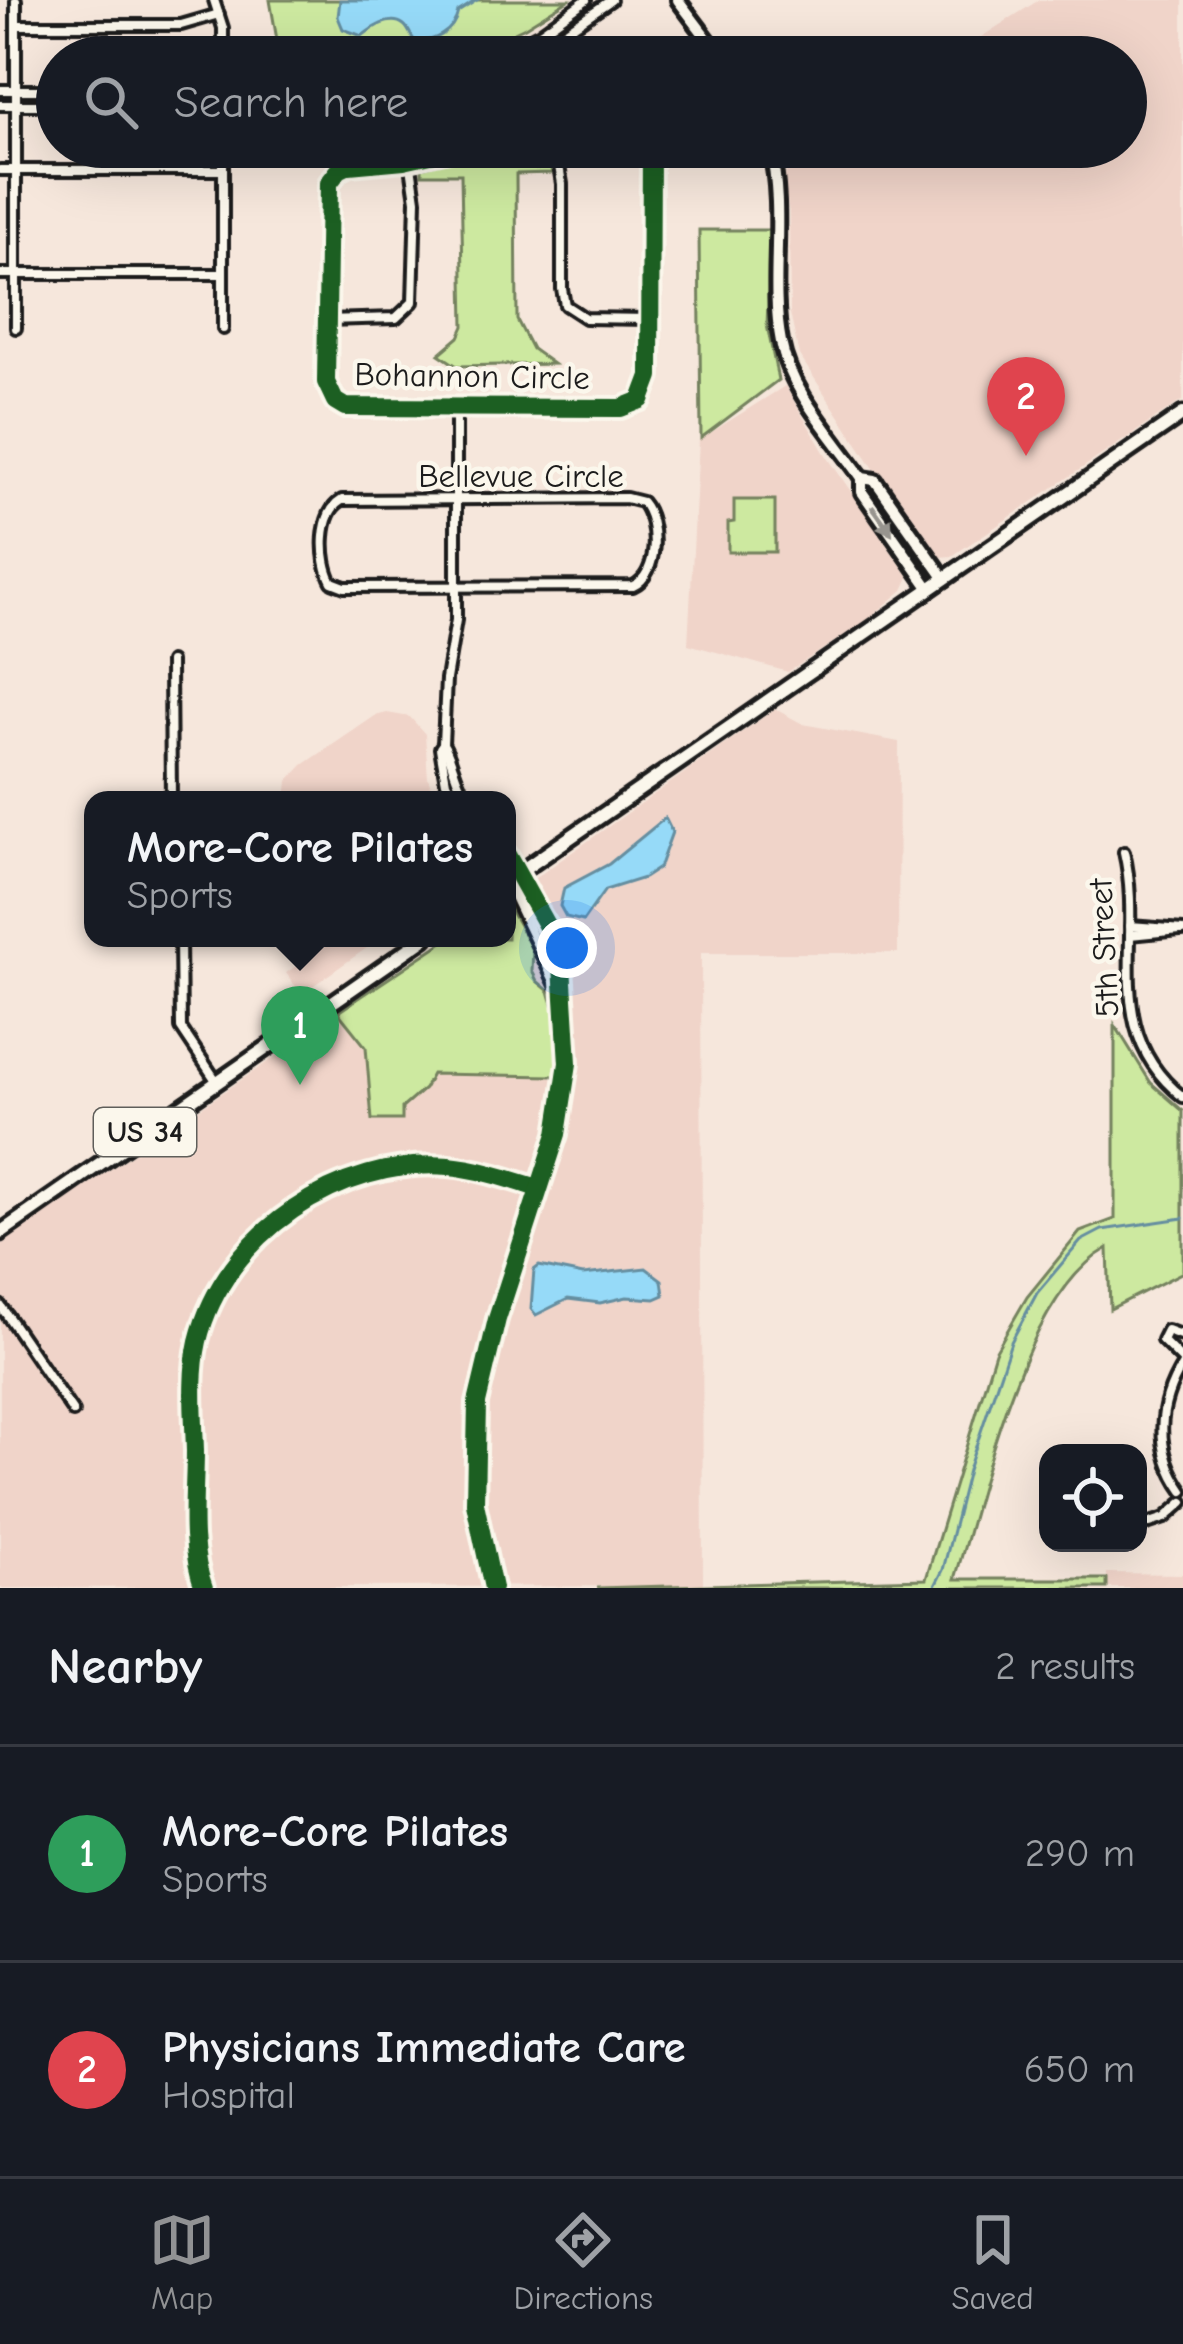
<!DOCTYPE html>
<style>
body{margin:0;font-family:"Comic Neue",sans-serif;background:#20242c;color:#f1f3f6}
.controls{position:absolute;right:36px;bottom:36px;display:grid;overflow:hidden;border-radius:24px;box-shadow:0 12px 48px #0002}
.controls button{width:108px;height:108px;display:grid;place-items:center;padding:0;border:0;border-bottom:3px solid #363941;background:#171b24;color:#f1f3f6;font:60px sans-serif}
.you{position:absolute;left:567px;top:948px;width:42px;height:42px;margin:-30px;border:9px solid #fff;border-radius:50%;background:#1a73e8;box-shadow:0 0 0 18px #1a73e833}
.badge{display:grid;place-items:center;width:78px;height:78px;border-radius:50%;background:#919294;color:#fff;font-size:39px;font-weight:700}
.pin{position:absolute;translate:-50% -99px;filter:drop-shadow(0 3px 6px #0008)}
.pin::after{content:'';position:absolute;top:63px;width:42px;height:36px;background:inherit;clip-path:polygon(0 0,100% 0,50% 100%)}
.popup{position:absolute;left:84px;top:791px;width:432px;height:156px;box-sizing:border-box;display:grid;place-content:center;border-radius:24px;background:#171b24;filter:drop-shadow(0 3px 9px #0005);font-size:39px;white-space:nowrap;color:#9ea1a6}
.popup b{font-size:45px;color:#f1f3f6}
.popup::after{content:'';position:absolute;left:50%;top:100%;margin-left:-24px;border:24px solid transparent;border-top-color:#171b24}
.list{margin:0;padding:0;list-style:none}
h2{display:flex;justify-content:space-between;align-items:center;height:156px;margin:0;padding:0 48px;font-size:51px}
h2 small{font-size:39px;font-weight:400;color:#9ea1a6}
.list li{display:grid;grid-template-columns:78px 1fr auto;gap:36px;align-items:center;box-sizing:border-box;height:216px;padding:0 48px;border-top:3px solid #363941}
.list b{display:block;font-size:45px;white-space:nowrap}
.list p{margin:0;font-size:39px;white-space:nowrap;color:#9ea1a6}
.list em{font-size:39px;font-style:normal;color:#9ea1a6}
.icon{flex:none;width:66px;height:66px;fill:none;stroke:currentColor;stroke-width:2;stroke-linecap:round;stroke-linejoin:round}
.map{position:relative;flex:none;width:1183px;height:1588px;overflow:hidden}
.search{position:absolute;background:#171b24;box-shadow:0 12px 48px #0002;left:36px;right:36px;top:36px;height:132px;display:flex;align-items:center;gap:30px;box-sizing:border-box;padding:0 42px;border-radius:66px;color:#9ea1a6;font-size:45px}
.sheet{height:588px;background:#171b24}
nav{display:flex;justify-content:space-around;align-items:center;box-sizing:border-box;height:168px;border-top:3px solid #363941;background:#171b24;font-size:33px;color:#9ea1a6}
nav a{display:grid;justify-items:center;gap:6px}
nav .on{color:#919294}
.map>svg:first-child{display:block}
.built{fill:#f0d4c9}
.green{fill:#cde9a0;stroke:#74825e;stroke-width:3}
.water{fill:#96daf8;stroke:#658ea0;stroke-width:3}
.lines{fill:none;stroke-linecap:round;stroke-linejoin:round}
.stream{stroke:#658ea0;stroke-width:3}
.street-casing{stroke:#1c1c1c;stroke-width:16}
.secondary-casing{stroke:#1c1c1c;stroke-width:20}
.primary-casing{stroke:#1c1c1c;stroke-width:21}
.street{stroke:#fbf7ec;stroke-width:8}
.secondary{stroke:#fbf7ec;stroke-width:10}
.primary{stroke:#fbf7ec;stroke-width:12}
.cycleway-casing{stroke:#fbf7ec;stroke-width:26}
.cycleway{stroke:#1b5e20;stroke-width:18}
.oneway{fill:#97948e}
.labels{text-anchor:middle;dominant-baseline:central;stroke-width:9;stroke-linejoin:round;paint-order:stroke}
.shield{fill:#fbf7ec;stroke:#5f5e5a;stroke-width:3}
.shield-label{font-size:30px;font-weight:bold;fill:#1c1c1c}
.street-label{font-size:33px;fill:#1c1c1c;stroke:#fbf7ec}
</style>
<div class="map">
<svg width="1183" height="1588" viewBox="0 0 1183 1588">
<rect width="100%" height="100%" fill="#f6e7dc"/>
<filter id="ink" filterUnits="userSpaceOnUse"><feTurbulence type="fractalNoise" baseFrequency=".00833" numOctaves="2"/><feDisplacementMap in="SourceGraphic" scale="24" xChannelSelector="R" yChannelSelector="G"/><feConvolveMatrix kernelMatrix="1 2 1 2 8 2 1 2 1" color-interpolation-filters="sRGB"/></filter>
<g filter="url(#ink)">
<g class="built">
<polygon points="1039,0 1183,0 1183,400 952,556 940,557 920,538 799,355 790,313 789,212 784,181 788,161 809,147 1126,147 1126,57 950,57"/>
<polygon points="785,386 824,452 909,577 903,590 866,621 788,672 688,644 699,440"/>
<polygon points="775,709 803,724 899,742 898,953 701,953 703,1586 0,1588 0,1245 449,938 507,938 507,898"/>
<polygon points="387,713 410,717 425,734 428,778 436,800 286,800 288,781 303,765 375,716"/>
<polygon points="381,938 301,994 286,973 303,961 292,953 284,938"/>
<polygon points="1107,1573 1183,1574 1183,1588 1107,1588"/>
</g>
<g class="green">
<polygon points="270,0 568,0 525,27 461,57 280,57"/>
<polygon points="497,147 546,147 552,173 516,174 517,320 532,349 553,364 457,366 439,354 459,337 464,326 461,174 422,174 422,168"/>
<polygon points="699,230 771,230 767,325 778,380 701,438"/>
<polygon points="734,500 775,500 775,552 728,552 728,523 734,522"/>
<polygon points="508,906 533,950 532,971 537,981 549,991 555,1011 557,1073 554,1076 432,1074 424,1089 402,1108 402,1120 372,1120 366,1047 338,1012 449,938 507,938"/>
<path d="M1115 1025 1151 1083 1183 1111V1272L1110 1309 1108 1248C1023 1295 983 1487 955 1579H1107V1588H597L926 1579 995 1352 1027 1297 1080 1232 1115 1219Z"/>
</g>
<g class="water">
<path d="M340 0H477L458 12C454 31 434 44 414 40 410 35 409 29 404 25 390 14 370 30 362 36L343 29 338 17Z"/>
<polygon points="665,818 672,832 659,868 644,878 605,890 583,921 566,917 560,906 564,888 609,864"/>
<polygon points="539,1266 583,1275 646,1268 662,1280 664,1295 655,1299 627,1297 600,1303 568,1299 536,1315 531,1309 534,1270"/>
</g>
<g class="lines">
<polyline class="stream" points="934,1588 943,1570 968,1470 1011,1342 1037,1293 1081,1241 1102,1230 1183,1218"/>
<g class="street-casing">
<g id="street">
<polyline points="214,0 223,28 223,57"/>
<polyline points="16,25 181,25 219,14"/>
<polyline points="494,57 540,33 586,0"/>
<polyline points="528,57 611,0"/>
<polyline points="0,90 57,90"/>
<polyline points="0,105 57,105"/>
<polyline points="223,147 223,329"/>
<polyline points="462,147 404,160 349,165 339,170 329,183 326,382 335,401 345,407 621,408 641,400 650,376 651,147"/>
<polyline points="556,147 562,184 562,289 565,305 585,318 650,319"/>
<polyline points="0,170 223,170"/>
<polyline points="0,274 223,274"/>
<polyline points="326,320 396,318 413,302 416,200 410,159"/>
<polyline points="16,328 16,0"/>
<path d="M626 498 642 502C659 522 659 575 633 586L345 587 332 582C320 560 319 513 342 500Z"/>
<polyline points="170,662 171,800"/>
<path d="M443 744C452 756 454 781 468 800"/>
<polyline points="455,800 446,782 440,748 443,744 446,679 456,620 456,409"/>
<path d="M1124 852C1145 940 1099 1031 1183 1097"/>
<polyline points="507,882 563,1000"/>
<polyline points="1130,926 1183,930"/>
<polyline points="1130,935 1180,930"/>
<polyline points="180,938 181,1028 217,1082"/>
<polyline points="0,1305 73,1412"/>
<polyline points="1183,1336 1167,1330 1162,1340 1183,1361"/>
<path d="M1183 1364C1157 1406 1154 1450 1183 1491"/>
<polyline points="1138,1527 1165,1518 1183,1502"/>
<path d="M204 1588C188 1546 195 1496 195 1451 194 1415 190 1377 198 1341 224 1234 341 1157 449 1166 480 1169 509 1179 538 1188"/>
<polyline points="493,1588 475,1503 477,1403 497,1319 557,1134 568,1063 562,966 550,932 507,855"/>
</g>
</g>
<g class="secondary-casing">
<g id="secondary">
<polyline points="678,0 721,57"/>
<path d="M770 147C786 215 769 280 781 342 790 392 834 437 862 478V492L930 589"/>
<polyline points="862,478 875,480 945,579"/>
</g>
</g>
<g class="primary-casing">
<g id="primary">
<polyline points="507,881 1183,414"/>
<polyline points="0,1233 425,938"/>
</g>
</g>
<use href="#street" class="street"/>
<use href="#secondary" class="secondary"/>
<use href="#primary" class="primary"/>
<g class="cycleway-casing">
<g id="cycleway">
<polyline points="462,147 404,160 349,165 339,170 329,183 326,382 335,401 345,407 621,408 641,400 650,376 651,147"/>
<path d="M204 1588C188 1546 195 1496 195 1451 194 1415 190 1377 198 1341 224 1234 341 1157 449 1166 480 1169 509 1179 538 1188"/>
<polyline points="493,1588 475,1503 477,1403 497,1319 557,1134 568,1063 562,966 550,932 507,855"/>
</g>
</g>
<use href="#cycleway" class="cycleway"/>
</g>
<defs><path id="oneway-solid" d="M-6-.8H1V-3.2L6.5 0L1 3.2V.8H-6Z" transform="scale(3)"/></defs>
<use class="oneway" href="#oneway-solid" transform="translate(882 520) rotate(55)"/>
</g>
<g class="labels">
<rect class="shield" x="94" y="1108" width="102" height="48" rx="9"/>
<g class="shield-label">
<text x="145" y="1132">US 34</text>
</g>
<g class="street-label">
<text transform="translate(472 376) rotate(1)">Bohannon Circle</text>
<text x="521" y="476">Bellevue Circle</text>
<text transform="translate(1104 948) rotate(-93)">5th Street</text>
</g>
</g>
</svg>
<div class="controls">
<button><svg class="icon" aria-label="locate" viewBox="0 0 24 24"><circle cx="12" cy="12" r="6"/><path d="M12 2v4M12 18v4M2 12h4M18 12h4"/></svg></button>
</div>
<div class="you"></div>
<div class="pin badge" style="left:300px;top:1085px;background:#2e9e5b">1</div>
<div class="popup"><b>More-Core Pilates</b>Sports</div>
<div class="pin badge" style="left:1026px;top:456px;background:#e0444e">2</div>
<div class="search"><svg class="icon" aria-label="search" viewBox="0 0 24 24"><circle cx="10" cy="10" r="6"/><path d="M15 15l6 6"/></svg>Search here</div>
</div>
<section class="sheet">
<h2>Nearby<small>2 results</small></h2>
<ul class="list">
<li><span class="badge" style="background:#2e9e5b">1</span><div><b>More-Core Pilates</b><p>Sports</p></div><em>290 m</em></li>
<li><span class="badge" style="background:#e0444e">2</span><div><b>Physicians Immediate Care</b><p>Hospital</p></div><em>650 m</em></li>
</ul>
</section>
<nav>
<a class="on"><svg class="icon" aria-label="map" viewBox="0 0 24 24"><path d="M3 6l6-2 6 2 6-2v14l-6 2-6-2-6 2zM9 4v14M15 6v14"/></svg>Map</a>
<a><svg class="icon" aria-label="directions" viewBox="0 0 24 24"><path d="M12 3l9 9-9 9-9-9zM9 14v-3h6M13 9l2 2-2 2"/></svg>Directions</a>
<a><svg class="icon" aria-label="saved" viewBox="0 0 24 24"><path d="M7 4h10v16l-5-4-5 4z"/></svg>Saved</a>
</nav>
